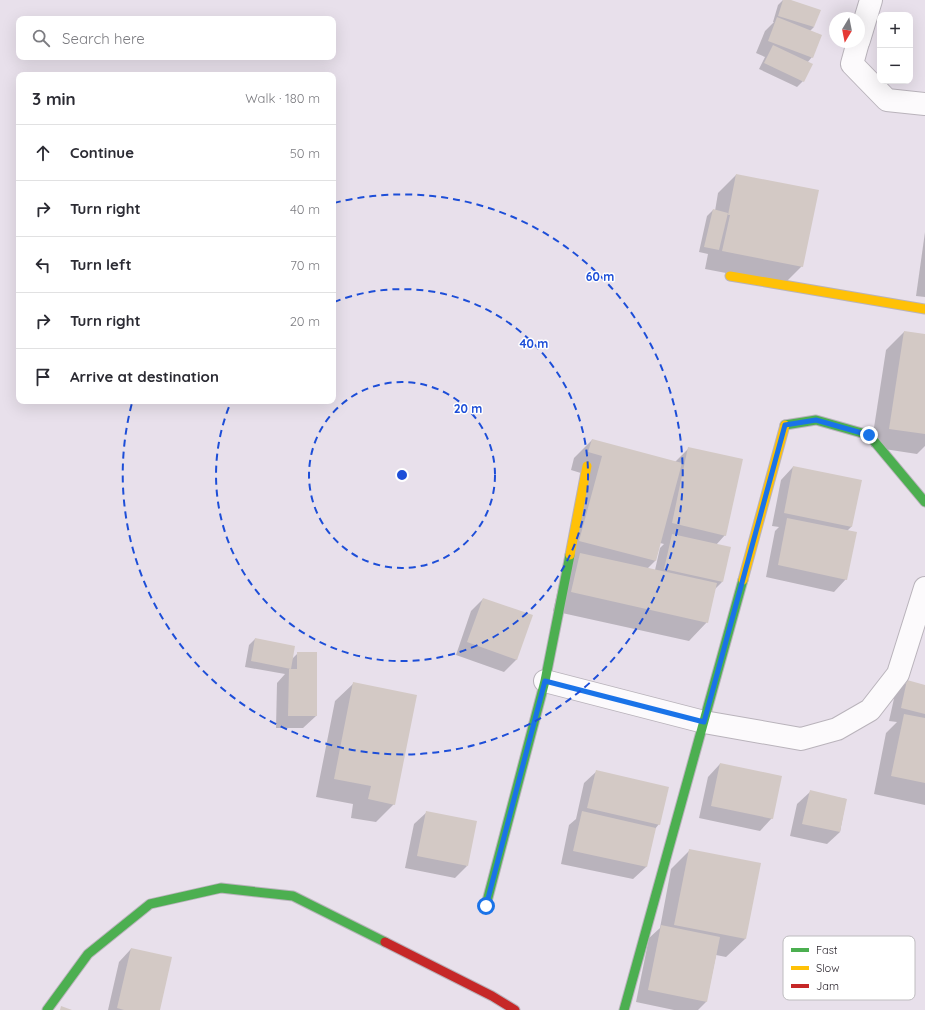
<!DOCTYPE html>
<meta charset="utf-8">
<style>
body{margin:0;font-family:Quicksand,sans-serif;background:#f2f2f3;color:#2b2b33}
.controls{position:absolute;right:12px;top:12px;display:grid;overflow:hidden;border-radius:8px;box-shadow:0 4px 16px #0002}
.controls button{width:36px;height:36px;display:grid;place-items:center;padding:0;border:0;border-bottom:1px solid #e1e1e2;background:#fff;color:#2b2b33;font:20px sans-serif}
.compass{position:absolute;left:829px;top:12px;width:36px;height:36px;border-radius:50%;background:#fff;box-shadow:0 4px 16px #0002;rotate:190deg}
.stop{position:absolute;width:12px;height:12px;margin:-9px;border:3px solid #1a73e8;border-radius:50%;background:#fff}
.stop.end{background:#1a73e8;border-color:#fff;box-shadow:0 1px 4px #0008}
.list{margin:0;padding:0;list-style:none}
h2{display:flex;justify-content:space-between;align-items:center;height:52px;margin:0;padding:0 16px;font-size:17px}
h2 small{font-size:13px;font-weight:400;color:#7c7c81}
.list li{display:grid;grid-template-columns:26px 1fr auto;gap:12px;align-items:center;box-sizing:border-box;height:56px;padding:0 16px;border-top:1px solid #e1e1e2}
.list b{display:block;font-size:15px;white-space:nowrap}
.list em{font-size:13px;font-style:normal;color:#7c7c81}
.icon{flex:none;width:22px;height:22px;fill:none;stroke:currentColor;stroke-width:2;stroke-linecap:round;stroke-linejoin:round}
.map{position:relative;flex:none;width:925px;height:1010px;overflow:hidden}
.search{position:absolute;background:#fff;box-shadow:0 4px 16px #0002;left:16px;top:16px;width:320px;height:44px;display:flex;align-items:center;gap:10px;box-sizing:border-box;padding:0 14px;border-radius:8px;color:#7c7c81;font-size:15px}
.panel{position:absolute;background:#fff;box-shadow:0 4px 16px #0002;left:16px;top:72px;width:320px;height:332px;border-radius:8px}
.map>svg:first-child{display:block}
.shadow{fill:#0003;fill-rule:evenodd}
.building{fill:#d3c9c5}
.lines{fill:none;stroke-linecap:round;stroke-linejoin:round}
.street-casing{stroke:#b9b3bb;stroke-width:24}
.fast-casing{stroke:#b9b3bb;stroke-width:11}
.slow-casing{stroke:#b9b3bb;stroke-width:11}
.jam-casing{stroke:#b9b3bb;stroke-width:11}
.street{stroke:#fcfafc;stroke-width:22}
.fast{stroke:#4caf50;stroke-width:9}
.slow{stroke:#ffc107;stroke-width:9}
.jam{stroke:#c62828;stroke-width:9}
.route{stroke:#1a73e8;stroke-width:5}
.ring{fill:none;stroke:#1d4ed8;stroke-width:2;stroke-dasharray:7 5}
.key{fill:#fff;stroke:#bebcbf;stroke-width:1}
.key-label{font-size:11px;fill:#272129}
.centre{fill:#1d4ed8;stroke:#fff;stroke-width:2}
.ring-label{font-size:12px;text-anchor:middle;font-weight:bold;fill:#1d4ed8;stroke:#fff;stroke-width:3;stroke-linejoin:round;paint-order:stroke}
</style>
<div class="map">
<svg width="925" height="1010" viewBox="0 0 925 1010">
<rect width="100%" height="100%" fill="#e8e0eb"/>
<g class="shadow">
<polygon points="783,0 787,0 814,27 810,31 812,57 807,63 803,81 797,87 759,69 765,57 756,53 765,31 774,22 773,22 778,5"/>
<polygon points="736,175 802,266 784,284 705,269 708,254 699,252 707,216 713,210 715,211 718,193"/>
<polygon points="925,232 925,297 916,296"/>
<polygon points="904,332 925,335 925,446 917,454 871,447 886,350"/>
<path d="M592 440 675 462 689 448 725 535 716 545 722 582 715 589 707 622 689 641 553 611 584 474 571 470 574 458ZM660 543 664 544 660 548 655 570 647 569 655 561Z"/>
<polygon points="793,467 852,526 847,531 846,579 834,592 766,577 775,531 779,527 772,526 781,480"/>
<polygon points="483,599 517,659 504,672 456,655 471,611"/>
<polygon points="255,639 292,659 298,653 316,716 303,728 276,728 277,683 285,674 245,667 249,645"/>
<polygon points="907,682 925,686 925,805 874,794 886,733 897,722 889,721 895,694"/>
<polygon points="354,683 394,804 376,822 351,818 353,804 316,797 335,701"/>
<polygon points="720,764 772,818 760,831 699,818 708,777"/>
<polygon points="597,771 659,824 655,829 646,867 633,879 561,864 569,825 576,819 584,783"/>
<polygon points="810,792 846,799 840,832 827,844 790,836 797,804"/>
<polygon points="427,812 467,866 455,878 405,868 414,824"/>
<polygon points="690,850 760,864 745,939 726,957 716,955 706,1002 698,1010 674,1010 636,1002 649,938 660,928 671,869"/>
<polygon points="131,949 159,1010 108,1010 119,962"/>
</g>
<g class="building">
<polygon points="783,0 791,0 821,10 814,27 778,16"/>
<polygon points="777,17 822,35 813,58 768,41"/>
<polygon points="773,45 813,64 804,82 764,63"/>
<polygon points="736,174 819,190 803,267 722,251 730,215 728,215"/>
<polygon points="713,209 728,213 719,250 704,247"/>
<polygon points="904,331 925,334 925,434 889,429"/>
<polygon points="592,439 682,463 656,561 579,541 602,456 588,452"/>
<polygon points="688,447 743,459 726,536 672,523"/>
<polygon points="793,466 862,480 852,527 784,513"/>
<polygon points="787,518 857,532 847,580 778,565"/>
<polygon points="672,534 731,547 723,582 664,569"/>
<polygon points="580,553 717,583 708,623 571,592"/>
<polygon points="483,598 533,615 517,660 467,642"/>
<polygon points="255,638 295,646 291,669 251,661"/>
<polygon points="297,652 317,652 317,716 288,716 289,669 297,669"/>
<polygon points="907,680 925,685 925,714 901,708"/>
<polygon points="353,682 417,695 395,805 368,799 371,786 334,779"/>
<polygon points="904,714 925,718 925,783 891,776"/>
<polygon points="720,763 782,776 773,819 711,806"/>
<polygon points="596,770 669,787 660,825 587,808"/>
<polygon points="810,790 847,799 840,832 802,824"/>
<polygon points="426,811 477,821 468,866 417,856"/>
<polygon points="582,811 656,828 647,867 573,851"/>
<polygon points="689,849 761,863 746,939 674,925"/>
<polygon points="661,925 720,937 707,1002 648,990"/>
<polygon points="131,948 172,957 160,1010 124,1010 117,1008"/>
<polygon points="61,1006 72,1010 60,1010"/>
</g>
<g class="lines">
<g class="street-casing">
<g id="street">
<polyline points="859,40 871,0"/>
<polyline points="858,42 852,64 887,100 925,104"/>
<polyline points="545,681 704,722 801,739 837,729 870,710 898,674 925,588"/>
</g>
</g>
<g class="fast-casing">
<g id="fast">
<polyline points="785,425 816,420 869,435 925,502"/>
<polyline points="486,905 545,681 570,555"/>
<polyline points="47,1010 88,954 150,904 221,888 293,896 385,942"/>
<polyline points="624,1010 743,580"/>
</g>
</g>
<g class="slow-casing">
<g id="slow">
<polyline points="730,276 925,309"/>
<polyline points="570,555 587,466"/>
<polyline points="743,580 785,425"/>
</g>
</g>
<g class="jam-casing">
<polyline id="jam" points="385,942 492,996 515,1010"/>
</g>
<use href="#street" class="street"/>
<use href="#fast" class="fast"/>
<use href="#slow" class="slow"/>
<use href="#jam" class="jam"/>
</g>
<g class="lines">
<polyline class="route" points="486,906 545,681 704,722 785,425 816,420 869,435"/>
</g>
<g class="ring">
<circle cx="402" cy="475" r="93"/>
<path d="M334 302A186 186 0 1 1 231 402"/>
<path d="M334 203A280 280 0 1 1 132 403"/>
</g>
<rect x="783" y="936" width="132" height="64" rx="6" class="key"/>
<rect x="791" y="948" width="18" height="4" fill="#4caf50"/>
<rect x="791" y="966" width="18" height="4" fill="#ffc107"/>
<rect x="791" y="984" width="18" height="4" fill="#c62828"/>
<g class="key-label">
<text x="816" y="954">Fast</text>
<text x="816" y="972">Slow</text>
<text x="816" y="990">Jam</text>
</g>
<circle cx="402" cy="475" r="6" class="centre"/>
<g class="ring-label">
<text x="600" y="281">60 m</text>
<text x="534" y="348">40 m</text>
<text x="468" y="413">20 m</text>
</g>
</svg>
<div class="controls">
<button>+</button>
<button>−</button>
</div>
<svg class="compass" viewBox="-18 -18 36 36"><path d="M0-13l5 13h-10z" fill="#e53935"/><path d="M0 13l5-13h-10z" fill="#7c7c81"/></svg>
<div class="stop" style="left:486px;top:906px"></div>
<div class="stop end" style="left:869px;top:435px"></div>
<div class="search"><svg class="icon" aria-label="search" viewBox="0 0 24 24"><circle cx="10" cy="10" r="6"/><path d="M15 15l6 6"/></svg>Search here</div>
<section class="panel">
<h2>3 min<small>Walk · 180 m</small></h2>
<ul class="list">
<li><svg class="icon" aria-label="ahead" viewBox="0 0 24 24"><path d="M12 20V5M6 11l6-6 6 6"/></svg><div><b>Continue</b></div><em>50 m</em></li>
<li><svg class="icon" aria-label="right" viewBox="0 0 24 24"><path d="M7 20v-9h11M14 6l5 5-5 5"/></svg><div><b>Turn right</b></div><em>40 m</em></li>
<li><svg class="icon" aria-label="left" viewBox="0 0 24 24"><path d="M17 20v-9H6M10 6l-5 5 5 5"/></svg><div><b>Turn left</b></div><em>70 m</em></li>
<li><svg class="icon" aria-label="right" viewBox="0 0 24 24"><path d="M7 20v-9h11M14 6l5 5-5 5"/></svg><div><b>Turn right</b></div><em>20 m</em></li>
<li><svg class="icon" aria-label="arrive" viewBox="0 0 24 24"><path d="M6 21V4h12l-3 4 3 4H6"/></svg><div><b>Arrive at destination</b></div></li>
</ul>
</section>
</div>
